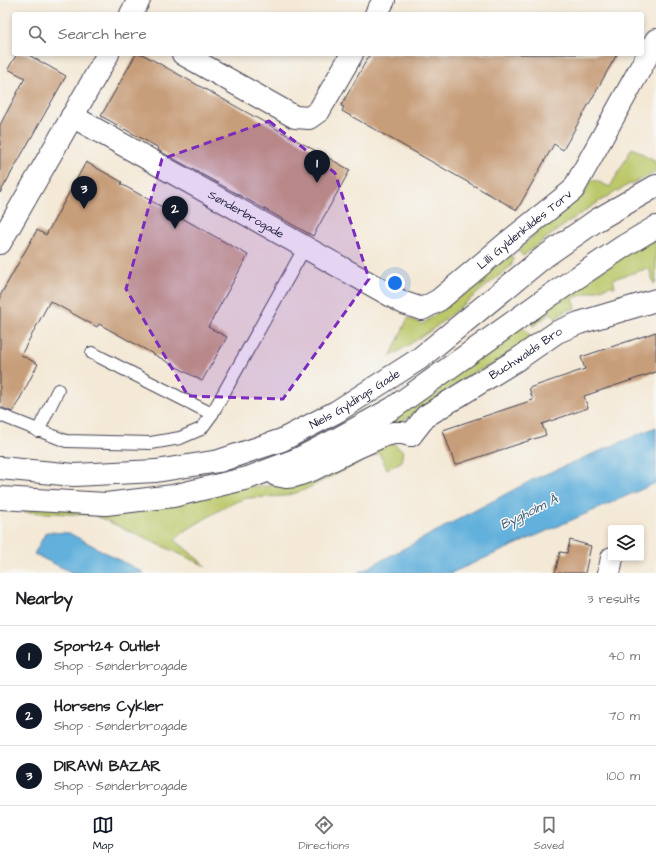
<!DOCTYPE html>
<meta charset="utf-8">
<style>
body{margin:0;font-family:"Architects Daughter",sans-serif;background:#f6f6f6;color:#202124}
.controls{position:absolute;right:12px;bottom:12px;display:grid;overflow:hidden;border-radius:4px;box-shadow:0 2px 6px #0003}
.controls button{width:36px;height:36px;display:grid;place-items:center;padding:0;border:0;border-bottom:1px solid #e0e0e0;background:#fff;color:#202124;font:20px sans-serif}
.you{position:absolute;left:395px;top:283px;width:14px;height:14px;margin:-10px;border:3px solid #fff;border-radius:50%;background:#1a73e8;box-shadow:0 0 0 6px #1a73e833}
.badge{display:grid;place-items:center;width:26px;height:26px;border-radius:50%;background:#111827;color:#fff;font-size:13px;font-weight:700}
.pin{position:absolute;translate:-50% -33px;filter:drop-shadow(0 1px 2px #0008)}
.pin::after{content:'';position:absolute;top:21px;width:14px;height:12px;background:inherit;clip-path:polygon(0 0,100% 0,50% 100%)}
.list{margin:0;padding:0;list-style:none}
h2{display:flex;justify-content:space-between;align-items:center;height:52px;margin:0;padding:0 16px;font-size:17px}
h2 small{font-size:13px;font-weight:400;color:#757577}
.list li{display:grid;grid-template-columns:26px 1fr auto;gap:12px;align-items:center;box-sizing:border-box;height:60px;padding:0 16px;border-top:1px solid #e0e0e0}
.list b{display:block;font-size:15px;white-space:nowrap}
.list p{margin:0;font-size:13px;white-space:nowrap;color:#757577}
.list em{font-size:13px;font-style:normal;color:#757577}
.icon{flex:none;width:22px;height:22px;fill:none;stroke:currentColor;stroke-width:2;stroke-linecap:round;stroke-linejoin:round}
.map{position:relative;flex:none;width:656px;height:573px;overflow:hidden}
.search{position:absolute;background:#fff;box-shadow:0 2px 6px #0003;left:12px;right:12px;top:12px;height:44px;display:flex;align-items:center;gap:10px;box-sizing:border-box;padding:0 14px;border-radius:4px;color:#757577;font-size:15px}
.sheet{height:232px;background:#fff}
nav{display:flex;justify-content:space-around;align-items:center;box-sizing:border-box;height:56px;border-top:1px solid #e0e0e0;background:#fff;font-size:11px;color:#757577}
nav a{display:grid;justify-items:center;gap:2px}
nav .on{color:#111827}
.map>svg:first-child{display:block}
.green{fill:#bcc86a;stroke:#6f7552}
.water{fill:#62b0dc;stroke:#42698c}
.building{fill:#c79e7a}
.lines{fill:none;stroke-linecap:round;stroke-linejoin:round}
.service-casing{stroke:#424052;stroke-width:14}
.minor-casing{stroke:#424052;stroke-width:24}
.tertiary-casing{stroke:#424052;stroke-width:24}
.service{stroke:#fff;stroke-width:12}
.minor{stroke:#fff;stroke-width:22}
.tertiary{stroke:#fff;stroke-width:22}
.marked{fill:#7b2cbf;fill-opacity:0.2;stroke:#7b2cbf;stroke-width:3;stroke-dasharray:8 5;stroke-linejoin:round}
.labels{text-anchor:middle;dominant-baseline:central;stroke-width:3;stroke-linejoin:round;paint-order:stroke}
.street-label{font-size:12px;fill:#22223b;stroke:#f6f6f2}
.water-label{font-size:13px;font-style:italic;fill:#3c5b7b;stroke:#f6f6f2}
</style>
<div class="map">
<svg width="656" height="573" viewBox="0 0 656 573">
<rect width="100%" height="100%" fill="#f6f6f2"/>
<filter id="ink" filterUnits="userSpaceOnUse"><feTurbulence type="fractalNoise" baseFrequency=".025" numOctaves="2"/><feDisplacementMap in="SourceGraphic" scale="8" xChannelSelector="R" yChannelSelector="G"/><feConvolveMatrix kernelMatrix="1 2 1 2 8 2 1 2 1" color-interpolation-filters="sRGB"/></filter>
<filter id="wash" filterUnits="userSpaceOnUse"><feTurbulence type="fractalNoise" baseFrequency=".012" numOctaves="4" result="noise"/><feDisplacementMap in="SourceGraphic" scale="16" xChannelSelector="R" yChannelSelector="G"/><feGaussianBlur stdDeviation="0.9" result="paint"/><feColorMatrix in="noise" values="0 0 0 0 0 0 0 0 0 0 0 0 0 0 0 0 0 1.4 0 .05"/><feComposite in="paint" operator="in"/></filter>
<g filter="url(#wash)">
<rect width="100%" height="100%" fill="#f4e9d7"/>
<g class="green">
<path d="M632 148 656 161V172C647 177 637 181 628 185 592 204 555 231 523 256L519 252V248L584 194 592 179 610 187Z"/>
<polygon points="656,234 656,282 654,284 649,268 613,279 615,287 610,286 573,298 576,308 565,311 556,319 551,313 533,326 529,319"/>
<path d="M510 255C515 259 513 261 511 266L433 329 390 357 408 318 423 324Z"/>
<polygon points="521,325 531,337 495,363 469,375 397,425 384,422"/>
<polygon points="394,444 403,451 401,462 387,469 379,453 302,491 285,496 247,498 228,505 183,532 175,540 206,566 94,515 24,512 25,506 244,487 269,486 289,484 377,445"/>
</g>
<g class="water">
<polygon points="656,427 656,483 451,573 358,573 532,480"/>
<polygon points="46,532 69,533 144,573 73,573 34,554"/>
</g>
<g id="blocks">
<g class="building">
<polygon points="17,54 27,54 66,76 0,193 0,125 25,78 8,69"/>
<polygon points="136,54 142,54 350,170 313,236 158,150 159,148 101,116"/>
<polygon points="370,54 617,54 563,150 554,144 517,210 342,111 344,107 341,106"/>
<polygon points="86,162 122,182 121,184 248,255 208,327 227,337 202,381 99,324 97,327 50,301 21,355 38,364 13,412 0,407 0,296 37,230 46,235"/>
<polygon points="656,332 656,372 584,396 588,408 542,424 546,435 455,465 443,430 533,400 529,388 585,369 581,357"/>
<polygon points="570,540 591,546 585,573 555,573 560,552 567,553"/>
</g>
</g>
</g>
<g filter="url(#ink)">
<use href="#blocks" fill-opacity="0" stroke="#424052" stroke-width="1"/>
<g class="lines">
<g class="service-casing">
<g id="service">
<polyline points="92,353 212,414"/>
<polyline points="0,415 66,441 151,443 180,438 201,429 212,414 305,247"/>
<polyline points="38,431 58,390"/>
</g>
</g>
<g class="minor-casing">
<g id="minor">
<polyline points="131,14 139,0"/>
<polyline points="376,14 384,0"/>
<polyline points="183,54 295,117 309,118 319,111 352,54"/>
<path id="s1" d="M72 116 404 303 422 309 439 300 508 242 573 190 656 40"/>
<polyline points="0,243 108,54"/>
<path id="s2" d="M411 435 426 416 518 359 557 332 579 323 656 300"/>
<polyline points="609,573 612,558"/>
</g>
</g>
<g class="tertiary-casing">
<g id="tertiary">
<path id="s3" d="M0 468 74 475 156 471 219 461 282 440 336 412 419 359 544 257 597 220 656 186"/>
<polyline points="276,475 286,477 295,476 312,470 358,447 385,435 394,433 402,433 411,435"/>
<polyline points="0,498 106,504 173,496 248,478 298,459 337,439 393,408 551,295 624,246 656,227"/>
</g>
</g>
<use href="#service" class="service"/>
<use href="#minor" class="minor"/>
<use href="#tertiary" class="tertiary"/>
</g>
</g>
<path class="marked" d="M269 121 335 173 369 279 283 399 188 396 126 289 162 159Z"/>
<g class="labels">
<g class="street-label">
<text stroke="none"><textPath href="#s1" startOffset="200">Sønderbrogade</textPath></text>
<text stroke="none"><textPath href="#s1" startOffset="530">Lilli Gyldenkildes Torv</textPath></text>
<text stroke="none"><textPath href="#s2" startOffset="142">Buchwalds Bro</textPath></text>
<text stroke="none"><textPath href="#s3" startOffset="370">Niels Gyldings Gade</textPath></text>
</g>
<g class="water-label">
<text transform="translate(529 512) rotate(-26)">Bygholm Å</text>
</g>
</g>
</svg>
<div class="controls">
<button><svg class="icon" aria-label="layers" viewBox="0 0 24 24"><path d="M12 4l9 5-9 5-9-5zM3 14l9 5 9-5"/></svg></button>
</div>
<div class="you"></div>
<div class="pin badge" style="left:317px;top:183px">1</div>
<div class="pin badge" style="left:175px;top:229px">2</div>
<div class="pin badge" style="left:84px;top:209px">3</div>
<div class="search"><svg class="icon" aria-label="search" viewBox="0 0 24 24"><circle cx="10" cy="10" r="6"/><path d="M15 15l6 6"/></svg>Search here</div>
</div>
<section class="sheet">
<h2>Nearby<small>3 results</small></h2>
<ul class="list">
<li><span class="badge">1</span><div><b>Sport24 Outlet</b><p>Shop · Sønderbrogade</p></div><em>40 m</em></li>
<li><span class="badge">2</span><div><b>Horsens Cykler</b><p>Shop · Sønderbrogade</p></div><em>70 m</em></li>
<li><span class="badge">3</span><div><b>DIRAWI BAZAR</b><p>Shop · Sønderbrogade</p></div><em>100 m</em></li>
</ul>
</section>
<nav>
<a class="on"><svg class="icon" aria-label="map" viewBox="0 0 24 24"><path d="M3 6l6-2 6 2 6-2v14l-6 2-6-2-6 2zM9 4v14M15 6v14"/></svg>Map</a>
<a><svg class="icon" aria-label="directions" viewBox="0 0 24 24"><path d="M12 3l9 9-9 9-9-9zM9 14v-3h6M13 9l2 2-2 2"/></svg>Directions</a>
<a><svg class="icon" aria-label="saved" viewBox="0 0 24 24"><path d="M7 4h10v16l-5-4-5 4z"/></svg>Saved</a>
</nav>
